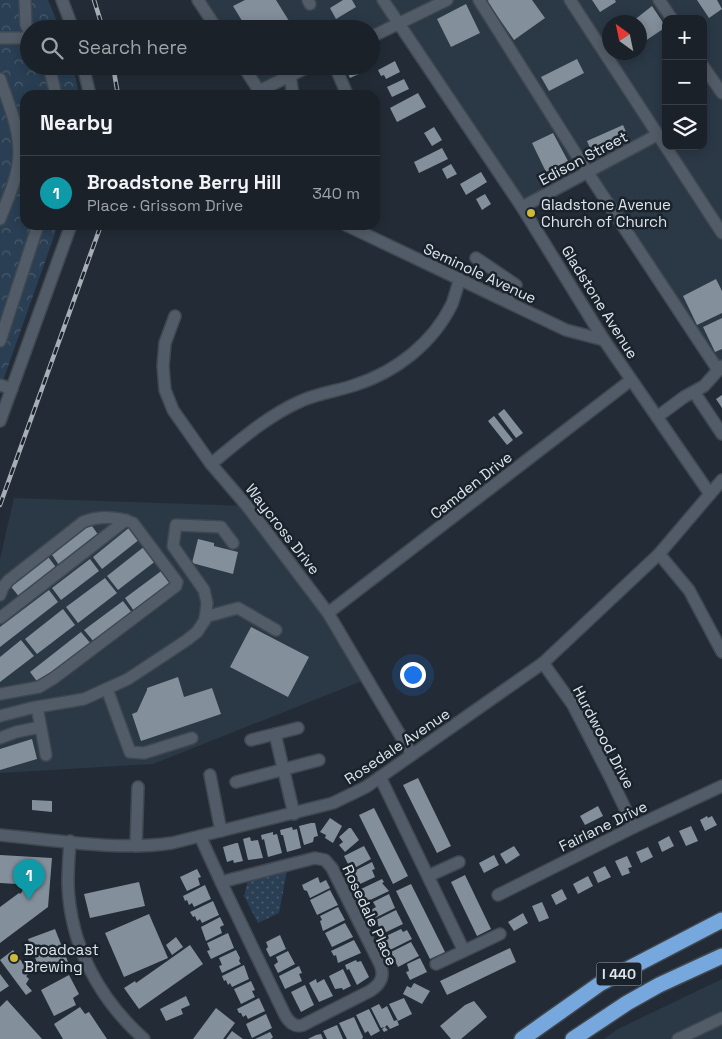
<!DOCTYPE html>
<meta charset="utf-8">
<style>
body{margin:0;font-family:"Space Grotesk",sans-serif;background:#272e34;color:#f1f3f6}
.controls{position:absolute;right:15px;top:15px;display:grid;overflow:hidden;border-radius:10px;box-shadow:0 2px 12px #0003}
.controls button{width:45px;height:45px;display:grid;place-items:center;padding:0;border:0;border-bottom:1px solid #383e45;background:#1a2128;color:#f1f3f6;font:25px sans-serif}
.compass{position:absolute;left:602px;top:15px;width:45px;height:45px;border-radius:50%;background:#1a2128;box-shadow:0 2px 12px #0003;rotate:327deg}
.you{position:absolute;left:412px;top:674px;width:18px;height:18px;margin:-12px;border:4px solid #fff;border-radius:50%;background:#1a73e8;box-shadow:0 0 0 8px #1a73e833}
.badge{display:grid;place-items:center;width:32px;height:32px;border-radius:50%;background:#ccb938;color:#fff;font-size:16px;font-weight:700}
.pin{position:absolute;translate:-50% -41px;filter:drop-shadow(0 1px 2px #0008)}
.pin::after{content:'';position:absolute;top:26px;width:18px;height:15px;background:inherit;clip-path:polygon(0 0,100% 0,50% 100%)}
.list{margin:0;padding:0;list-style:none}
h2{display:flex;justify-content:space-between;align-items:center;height:65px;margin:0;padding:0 20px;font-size:21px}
h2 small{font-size:16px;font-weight:400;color:#9fa3a8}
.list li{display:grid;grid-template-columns:32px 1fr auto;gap:15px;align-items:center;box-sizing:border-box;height:75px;padding:0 20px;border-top:1px solid #383e45}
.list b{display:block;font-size:19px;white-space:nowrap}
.list p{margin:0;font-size:16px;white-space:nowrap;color:#9fa3a8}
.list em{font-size:16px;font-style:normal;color:#9fa3a8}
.icon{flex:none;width:28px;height:28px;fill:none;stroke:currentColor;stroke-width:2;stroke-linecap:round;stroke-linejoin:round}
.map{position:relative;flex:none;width:722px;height:1039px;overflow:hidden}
.search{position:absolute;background:#1a2128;box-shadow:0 2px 12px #0003;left:20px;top:20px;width:360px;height:55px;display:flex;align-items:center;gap:12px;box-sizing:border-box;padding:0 18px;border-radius:28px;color:#9fa3a8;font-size:19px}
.panel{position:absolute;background:#1a2128;box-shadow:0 2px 12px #0003;left:20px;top:90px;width:360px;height:140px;border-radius:15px}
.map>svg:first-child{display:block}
.built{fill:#2b3846;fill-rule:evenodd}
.grass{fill:url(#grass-dots)}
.park{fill:url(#park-crowns)}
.building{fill:#838f9b}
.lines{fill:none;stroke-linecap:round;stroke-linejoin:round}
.minor-casing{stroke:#3f474f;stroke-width:14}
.highway-casing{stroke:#3f474f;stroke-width:18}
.minor{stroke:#525c68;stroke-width:11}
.highway{stroke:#77a8dd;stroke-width:15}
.rail-casing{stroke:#a7aeb6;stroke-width:4.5}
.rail{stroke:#1a232c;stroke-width:2.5;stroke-dasharray:8;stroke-linecap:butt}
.poi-dot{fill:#ccb938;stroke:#1a232c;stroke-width:2}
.labels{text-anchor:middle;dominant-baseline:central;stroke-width:5;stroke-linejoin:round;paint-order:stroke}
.shield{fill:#1a232c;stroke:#a4abb2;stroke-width:1}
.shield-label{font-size:14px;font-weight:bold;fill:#dfe5ec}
.street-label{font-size:15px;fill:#dfe5ec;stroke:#1a232c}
.poi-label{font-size:15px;fill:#dfe5ec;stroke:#1a232c;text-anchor:start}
</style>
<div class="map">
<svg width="722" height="1039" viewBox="0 0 722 1039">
<defs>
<pattern id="grass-dots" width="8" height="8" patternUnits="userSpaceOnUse" patternTransform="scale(1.25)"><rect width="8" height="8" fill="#2a3f54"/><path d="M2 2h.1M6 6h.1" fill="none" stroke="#485b6d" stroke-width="1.8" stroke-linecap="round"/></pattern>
<pattern id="park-crowns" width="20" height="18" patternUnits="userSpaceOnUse" patternTransform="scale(1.25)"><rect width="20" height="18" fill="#2a3f54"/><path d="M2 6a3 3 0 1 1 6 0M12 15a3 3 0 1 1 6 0" fill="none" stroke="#485b6d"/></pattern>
</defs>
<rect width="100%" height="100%" fill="#232c36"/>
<g class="built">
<path d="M198 0H722V365L718 370 588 173 522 207 399 23 371 37V29H217ZM666 19H703V146H666ZM610 22H640V52H610Z"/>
<polygon points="243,66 310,66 259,91"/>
<polygon points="14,498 247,506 367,679 153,764 0,773 0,559"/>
<polygon points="722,979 722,1039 604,1039 618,1029"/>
</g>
<polygon class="grass" points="287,871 279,913 258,923 244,896 248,881"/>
<polygon class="park" points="0,0 48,0 60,29 29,29 29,66 73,66 79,95 25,95 25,225 58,225 0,389"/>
<g class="building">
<polygon points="245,0 276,0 294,29 247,29 233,6"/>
<polygon points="343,0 352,0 356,7 336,19 330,8"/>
<polygon points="489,0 532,0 545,18 514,40 487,1"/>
<polygon points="592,0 615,0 616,2 600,12"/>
<polygon points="697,0 717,0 722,9 709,18"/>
<polygon points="466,4 480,33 451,47 437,19"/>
<polygon points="652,6 666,27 645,41 640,32 640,22 633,21"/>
<polygon points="577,59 584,73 549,91 541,77"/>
<polygon points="395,61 400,72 386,79 384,75 381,76 378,70"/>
<polygon points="350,66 356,66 359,74 350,78 345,68"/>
<polygon points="404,79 409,89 392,97 387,87"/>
<polygon points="418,93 426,107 397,122 390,108"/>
<polygon points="623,125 628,136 592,153 587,141"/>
<polygon points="434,127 442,140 432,146 424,133"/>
<polygon points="553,133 568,161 546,172 532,143"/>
<polygon points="442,148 448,159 419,173 414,162"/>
<polygon points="451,164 457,174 447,179 442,169"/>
<polygon points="481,172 487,182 466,195 460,184"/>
<polygon points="485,194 491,204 482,210 476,199"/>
<polygon points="716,279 722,291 722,313 697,325 683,296"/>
<polygon points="722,318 722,349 715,352 703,327"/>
<polygon points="722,395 722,408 716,399"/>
<polygon points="504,409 523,433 516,438 498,414"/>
<polygon points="494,416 513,440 507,445 488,421"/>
<polygon points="90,523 101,539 61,568 50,552"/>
<polygon points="130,527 140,539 102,569 93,557"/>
<polygon points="198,539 214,543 214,546 238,552 233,574 192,563"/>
<polygon points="145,546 157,560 118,590 107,576"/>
<polygon points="46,554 58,570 21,599 8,583"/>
<polygon points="90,559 99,571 61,600 52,588"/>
<polygon points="164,569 173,581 134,611 125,598"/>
<polygon points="105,578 117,593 78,623 66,607"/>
<polygon points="49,590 58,602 0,647 0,627"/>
<polygon points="123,601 132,613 94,642 84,630"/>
<polygon points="63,609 75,625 37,654 25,639"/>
<polygon points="251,627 309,657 288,697 230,667"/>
<polygon points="81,632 91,644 39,684 30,672"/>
<polygon points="21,640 34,656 0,682 0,657"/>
<polygon points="178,677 184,697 212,688 221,714 141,741 132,714 137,712 147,690 147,688"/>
<polygon points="32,739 37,759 0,770 0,749"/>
<polygon points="418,778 451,846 437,853 403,785"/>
<polygon points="32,800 52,801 52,812 32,810"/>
<polygon points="598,806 603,816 585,825 580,816"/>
<polygon points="374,808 408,876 393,884 359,815"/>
<polygon points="707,816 708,818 712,816 717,825 705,831 700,820"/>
<polygon points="330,818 342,826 333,843 325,838 326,835 320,832"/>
<polygon points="311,823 315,823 318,836 314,837 313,842 304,845 299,826"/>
<polygon points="691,826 698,841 686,846 679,831"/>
<polygon points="292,827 293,830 297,829 301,848 287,852 283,835 281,835 280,830"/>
<polygon points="349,828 351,828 359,840 345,852 339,845 343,842 339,837"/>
<polygon points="273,832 273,835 277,834 282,853 268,857 264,839 262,840 261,835"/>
<polygon points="669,836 674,846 662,852 658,842"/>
<polygon points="250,837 251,841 258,840 263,858 248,860 243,839"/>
<polygon points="236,843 238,843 243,861 234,863 233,860 227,862 223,847"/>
<polygon points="364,846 371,859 351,870 344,856"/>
<polygon points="514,846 520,855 506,864 500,854"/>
<polygon points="648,847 653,857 641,863 636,852"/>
<polygon points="0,855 52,858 48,907 0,943 0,907 19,893 20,894 22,892 23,885 20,882 17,882 17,884 0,883"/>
<polygon points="494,855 499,865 484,873 479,863"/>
<polygon points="627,856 632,867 628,868 630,873 622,876 615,861"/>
<polygon points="372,862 375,869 372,870 375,877 358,885 354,877 356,876 354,871"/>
<polygon points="605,866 611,877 598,883 593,872"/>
<polygon points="197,869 201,877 198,878 200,885 187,891 180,877"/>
<polygon points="465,875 491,929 477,936 451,882"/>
<polygon points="588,876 593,886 578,894 573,884"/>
<polygon points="318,877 320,883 326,880 330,888 310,898 307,891 304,890 302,885"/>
<polygon points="382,879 384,882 382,883 389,891 366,902 361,889"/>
<polygon points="139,882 145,906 90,918 84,894"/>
<polygon points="411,884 445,952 430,959 396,891"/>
<polygon points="205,885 211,899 194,907 192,903 189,905 187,900 185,901 183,896"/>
<polygon points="562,889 567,899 556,905 551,895"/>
<polygon points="330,890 338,905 317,915 310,900"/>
<polygon points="389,894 395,908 375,918 371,910 376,907 373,902"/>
<polygon points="213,901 219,915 202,923 200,919 197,921 195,916 193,917 190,912"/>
<polygon points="542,902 549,918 539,922 532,906"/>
<polygon points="338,907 345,920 323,931 320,921 322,920 320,916"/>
<polygon points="396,910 403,924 382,934 376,920"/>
<polygon points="523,913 528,923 514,931 508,922"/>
<polygon points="149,914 168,958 124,977 105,933"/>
<polygon points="220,917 224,925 220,927 222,933 206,941 201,927"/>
<polygon points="345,923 353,937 332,947 325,933"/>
<polygon points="55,929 68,962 41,973 28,939"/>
<polygon points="401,929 403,932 407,930 412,939 390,950 384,937"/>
<polygon points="228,933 234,948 211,959 207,951 210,950 207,943"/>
<polygon points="280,935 286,949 270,957 266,949 268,947 266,942"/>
<polygon points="176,937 183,947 172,955 166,945"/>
<polygon points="354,940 361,953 338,963 336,955 334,956 331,951"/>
<polygon points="411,942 419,956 398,967 391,952"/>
<polygon points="190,945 203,964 139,1009 124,988 135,981 136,983"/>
<polygon points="510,948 516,962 447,995 440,981"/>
<polygon points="13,950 30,973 26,976 29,979 26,984 32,991 26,995 0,960"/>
<polygon points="236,950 240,958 239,961 241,964 222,973 219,966 222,965 219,958"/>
<polygon points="288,951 295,964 278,973 274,965 278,962 276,957"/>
<polygon points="420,958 427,972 410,980 406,972 409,971 407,964"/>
<polygon points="356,960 357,962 361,961 369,977 357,985 349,969 347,970 345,965"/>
<polygon points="244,965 249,979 232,987 230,983 228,985 226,980 224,981 222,976"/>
<polygon points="299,966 302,973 299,974 302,981 285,989 279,976"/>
<polygon points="343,969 351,986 343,990 342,988 335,989 329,976"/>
<polygon points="0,974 9,986 0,992"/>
<polygon points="69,975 79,994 73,998 76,1005 54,1016 41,990"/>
<polygon points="316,979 317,983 324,979 333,996 319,1002 309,983"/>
<polygon points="251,981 255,990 252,991 255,997 241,1004 234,989"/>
<polygon points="414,983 430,991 422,1004 403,994 407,986 411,988"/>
<polygon points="305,985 314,1005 301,1012 291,992"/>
<polygon points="186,996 190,1005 181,1009 183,1014 166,1021 160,1009"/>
<polygon points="259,998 265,1011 248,1019 246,1015 243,1017 241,1013 239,1013 237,1009"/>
<polygon points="404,998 412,1014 398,1021 389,1004"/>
<polygon points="7,1000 42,1039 0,1039 0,1007"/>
<polygon points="474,1001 487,1017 461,1039 451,1039 440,1026 465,1005"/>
<polygon points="379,1004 382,1009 387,1006 394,1021 397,1020 399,1025 390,1029 387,1025 385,1027 388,1030 384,1032 382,1029 385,1027 381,1028 371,1008"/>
<polygon points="80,1007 85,1014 89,1012 107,1039 63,1039 54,1024"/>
<polygon points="216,1008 235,1023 223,1039 193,1039"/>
<polygon points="369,1009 380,1031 371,1036 368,1031 365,1033 356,1015"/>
<polygon points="266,1014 272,1028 252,1038 246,1024"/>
<polygon points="354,1017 363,1037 362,1039 347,1039 339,1023"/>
<polygon points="337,1025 343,1039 327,1039 323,1031"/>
<polygon points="232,1031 243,1039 226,1039"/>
<polygon points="270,1032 273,1037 271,1039 255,1039"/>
<polygon points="321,1034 323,1039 308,1039 316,1035"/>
</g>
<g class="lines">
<g class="minor-casing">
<g id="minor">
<polyline points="25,0 26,25 29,31"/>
<polyline points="62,0 73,29"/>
<polyline points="198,0 217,29"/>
<polyline points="308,0 310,4"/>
<polyline points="383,0 522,207 604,340 710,494"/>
<polyline points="479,0 588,173 718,370"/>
<polyline points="570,0 722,233"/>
<polyline points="659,0 672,19"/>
<polyline points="371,37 447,0"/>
<polyline points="0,38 29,38"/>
<polyline points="49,66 56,95"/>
<polyline points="83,66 90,95"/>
<polyline points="243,66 262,95"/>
<polyline points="335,66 346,92 346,95"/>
<polyline points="703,66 722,93"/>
<polyline points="290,76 293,95"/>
<path d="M0 79C8 103 20 129 19 155 18 177 8 198 0 219"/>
<polyline points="259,91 310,66"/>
<polyline points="522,207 657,135"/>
<polyline points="346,225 566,330 604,340"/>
<polyline points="476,258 516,285 506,301"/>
<polyline points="175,316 165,343 163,366 165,390 173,410 211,464 247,506 328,613 412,755"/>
<polyline points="0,341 38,225"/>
<polyline points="0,385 12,389"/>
<polyline points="694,392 722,434"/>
<polyline points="657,417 684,397 704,386 722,366"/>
<polyline points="0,421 71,225"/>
<path d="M211 464C239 441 267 416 301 401 318 393 338 391 355 385 396 372 433 343 452 304 455 296 457 287 460 279"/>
<polyline points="659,554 689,590 722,652"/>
<path d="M0 595 3 587 9 580 83 522C98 516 118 516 133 523L177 582 176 586 54 678 39 687 0 694"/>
<polyline points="328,613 631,380"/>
<polyline points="205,617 238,608 276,630"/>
<polyline points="0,618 126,520"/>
<polyline points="543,663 573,705 610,777 634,827"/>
<polyline points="107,689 130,752 144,753 192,738"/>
<polyline points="37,707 46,755"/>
<polyline points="0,716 31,708 84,699 128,679 187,640 197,632 205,620 207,603 204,590 173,546 176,525 221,527 233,543"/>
<polyline points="0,738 16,732 40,727"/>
<polyline points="251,740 275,734"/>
<polyline points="210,775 221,831"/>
<polyline points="380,777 464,951 500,934"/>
<polyline points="236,782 319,760"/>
<polyline points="294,814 275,734 298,728"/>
<path d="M0 835C54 840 119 851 172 843L333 803 366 787 543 663 659 554 722 480"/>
<polyline points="200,836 221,882"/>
<path d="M70 841C69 855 68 870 68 884 70 945 99 999 144 1039"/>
<polyline points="136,846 138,787"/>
<path d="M315 858 325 860 332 868 380 964C385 976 381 984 370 991L303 1025C295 1028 289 1022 285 1015L221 882Z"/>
<polyline points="428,876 459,862"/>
<polyline points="498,895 634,827 722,786"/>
<polyline points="436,964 464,951"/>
<polyline points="678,1039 722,1018"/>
</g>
</g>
<g class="highway-casing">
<g id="highway">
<polyline points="522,1039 601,983 722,920"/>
<polyline points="573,1039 627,1003 659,985 722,956"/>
</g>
</g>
<use href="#minor" class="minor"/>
<use href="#highway" class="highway"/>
<g class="rail-casing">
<g id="rail">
<polyline points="94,0 103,29"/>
<polyline points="113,66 118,95"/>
<polyline points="0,505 101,225"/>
</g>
</g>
<use href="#rail" class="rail"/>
</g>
<g class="poi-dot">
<circle cx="531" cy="213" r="5"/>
<circle cx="14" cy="958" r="5"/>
</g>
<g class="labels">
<rect class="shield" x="596.5" y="962.5" width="45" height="23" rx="4"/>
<g class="shield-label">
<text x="619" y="974">I 440</text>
</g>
<g class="street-label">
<text transform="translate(583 158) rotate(-28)">Edison Street</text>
<text transform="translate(480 273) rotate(25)">Seminole Avenue</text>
<text transform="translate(600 302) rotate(58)">Gladstone Avenue</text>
<text transform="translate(471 485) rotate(-38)">Camden Drive</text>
<text transform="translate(283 529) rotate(52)">Waycross Drive</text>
<text transform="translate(604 737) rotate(62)">Hurdwood Drive</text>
<text transform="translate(397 746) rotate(-34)">Rosedale Avenue</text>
<text transform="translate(603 826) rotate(-26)">Fairlane Drive</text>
<text transform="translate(370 915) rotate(65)">Rosedale Place</text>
</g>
<g class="poi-label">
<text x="541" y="204">Gladstone Avenue<tspan x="541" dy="17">Church of Church</tspan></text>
<text x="24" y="949">Broadcast<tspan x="24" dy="17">Brewing</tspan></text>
</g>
</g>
</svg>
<div class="controls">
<button>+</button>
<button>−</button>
<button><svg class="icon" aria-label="layers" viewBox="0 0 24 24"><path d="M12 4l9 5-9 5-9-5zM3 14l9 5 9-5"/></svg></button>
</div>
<svg class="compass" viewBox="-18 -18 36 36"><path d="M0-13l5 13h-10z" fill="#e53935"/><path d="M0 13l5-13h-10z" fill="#9fa3a8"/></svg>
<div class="you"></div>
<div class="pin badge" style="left:29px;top:900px;background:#0f9aa8">1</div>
<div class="search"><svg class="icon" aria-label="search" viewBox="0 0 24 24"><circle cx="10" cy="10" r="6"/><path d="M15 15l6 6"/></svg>Search here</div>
<section class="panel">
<h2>Nearby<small></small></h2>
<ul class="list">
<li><span class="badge" style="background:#0f9aa8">1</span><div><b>Broadstone Berry Hill</b><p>Place · Grissom Drive</p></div><em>340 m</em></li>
</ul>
</section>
</div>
